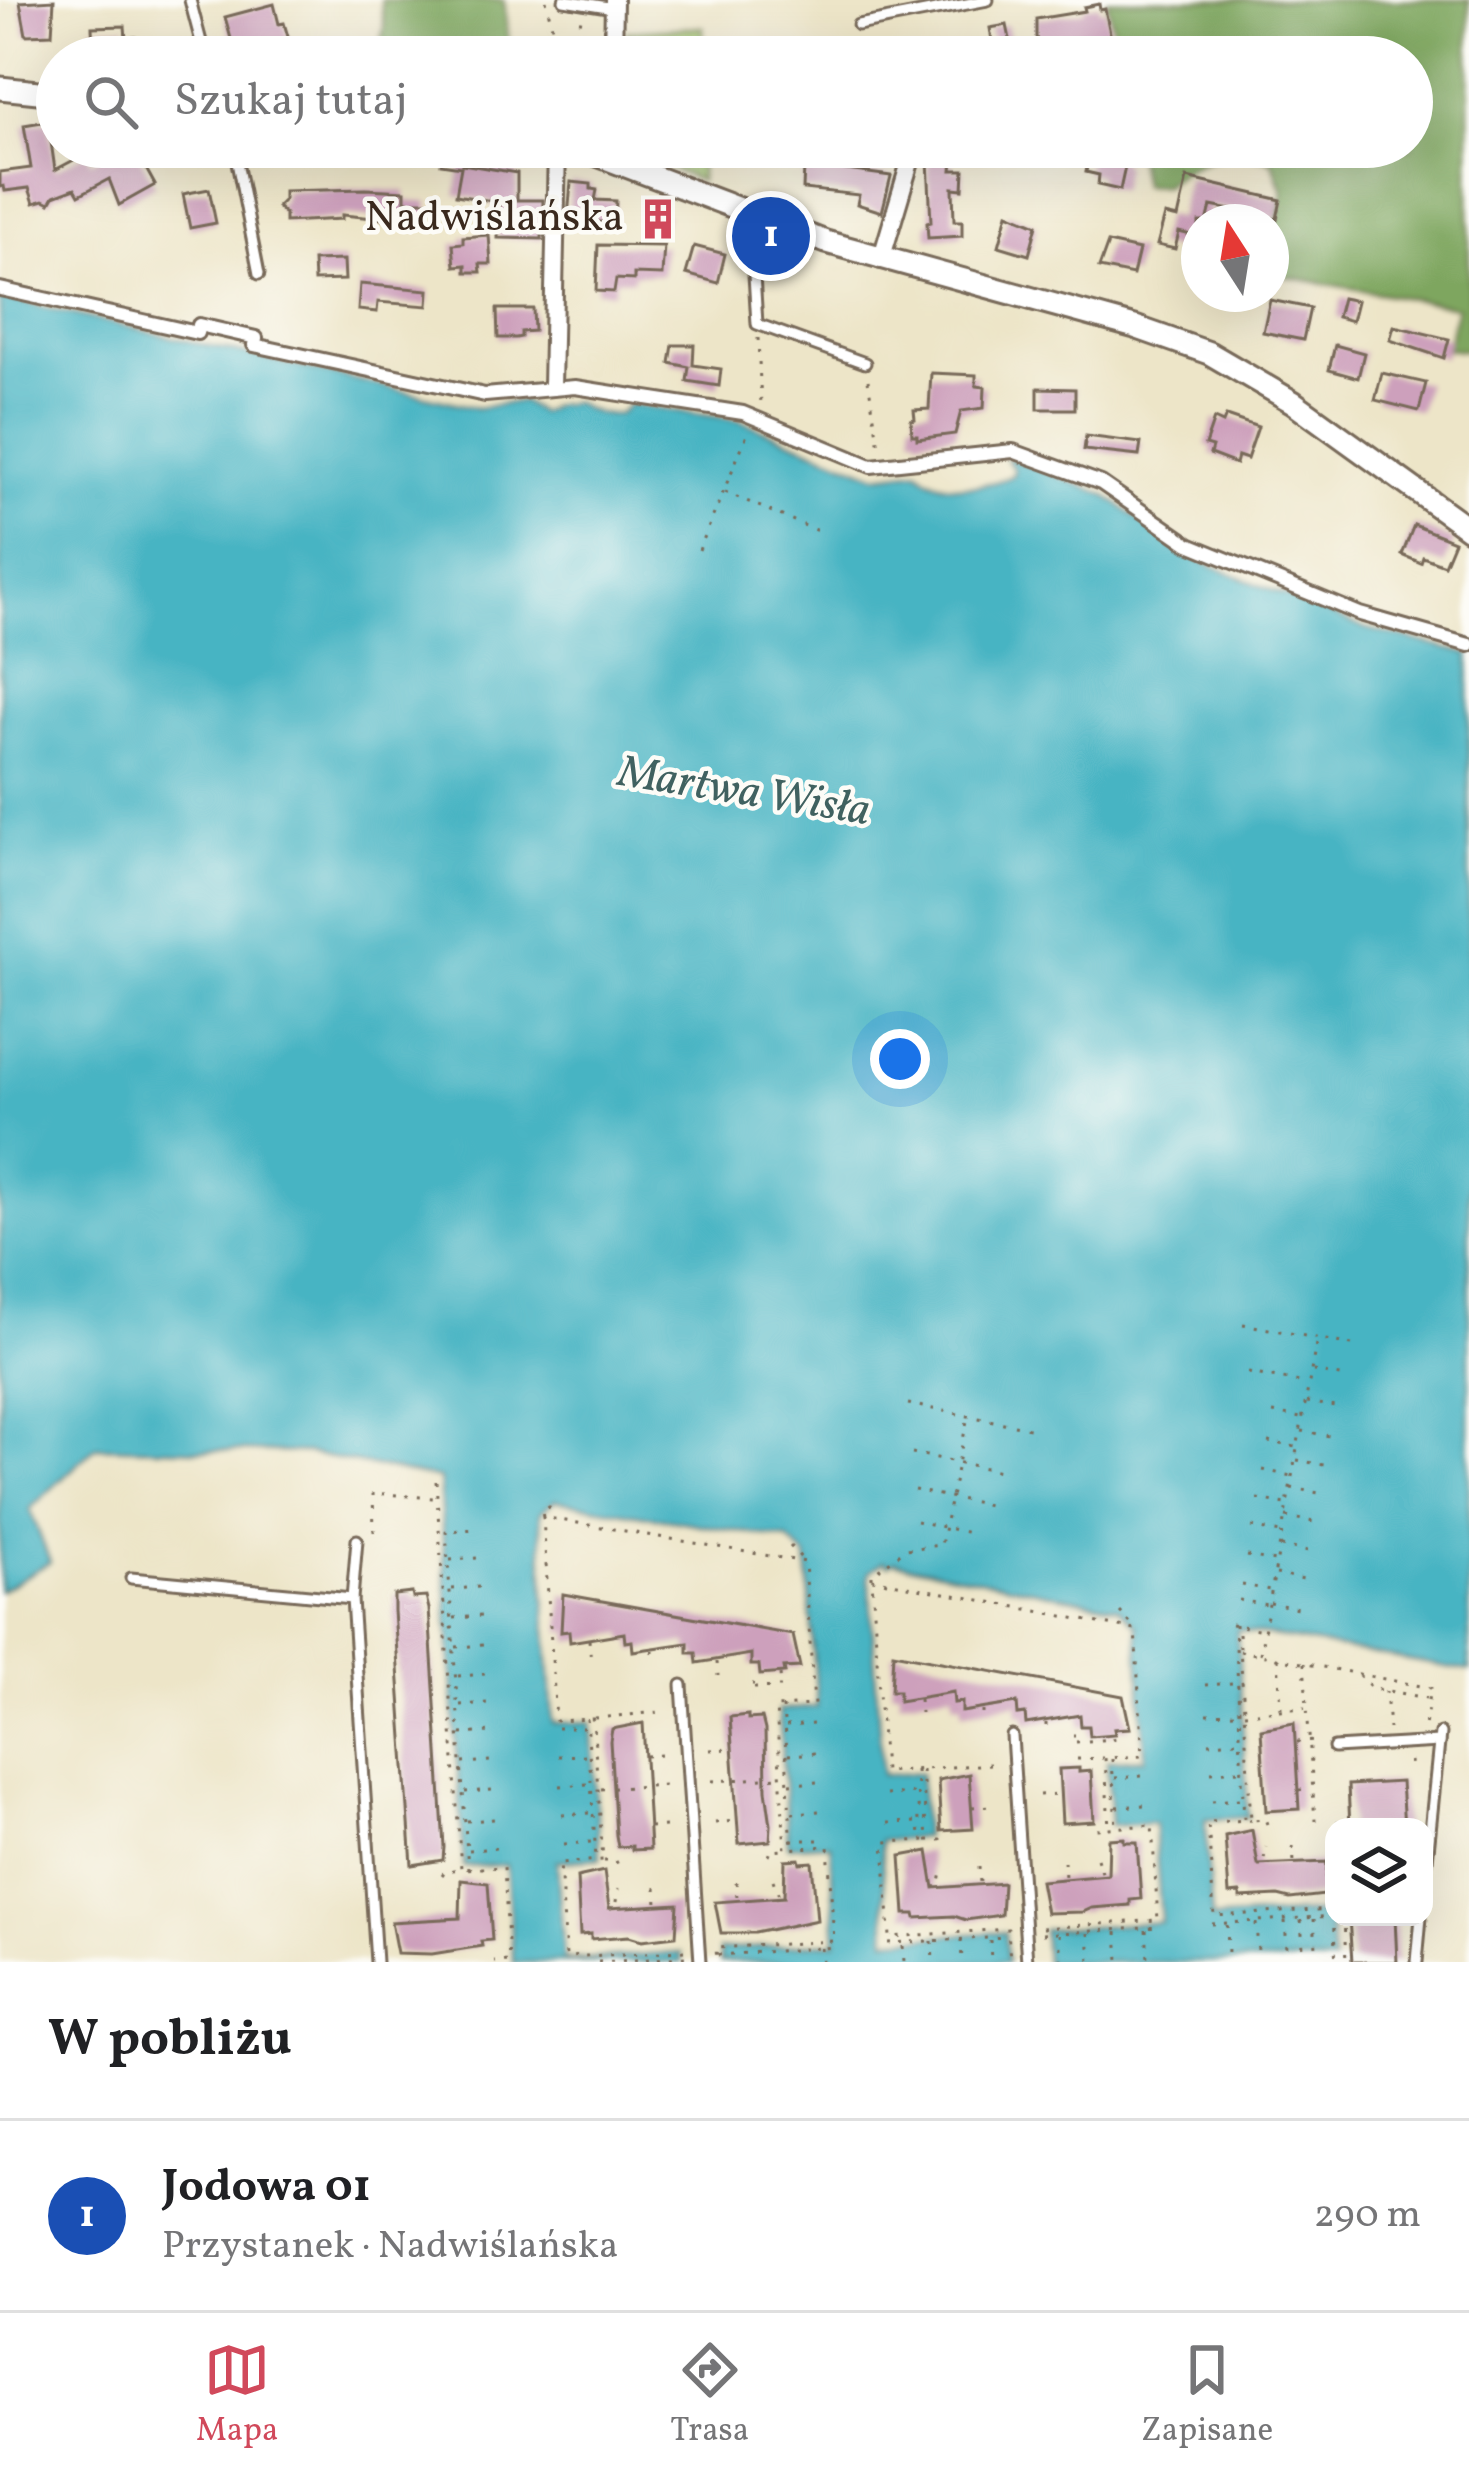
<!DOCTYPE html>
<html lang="pl">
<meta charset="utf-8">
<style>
body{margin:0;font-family:Vollkorn,serif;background:#f6f6f6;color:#202124}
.controls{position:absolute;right:36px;bottom:36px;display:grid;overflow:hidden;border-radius:24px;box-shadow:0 12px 48px #0002}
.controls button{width:108px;height:108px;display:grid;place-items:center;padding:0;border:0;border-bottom:3px solid #e0e0e0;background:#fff;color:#202124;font:60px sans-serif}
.compass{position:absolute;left:1181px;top:204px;width:108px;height:108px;border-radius:50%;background:#fff;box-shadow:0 12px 48px #0002;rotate:348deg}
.you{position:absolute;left:900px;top:1059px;width:42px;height:42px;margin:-30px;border:9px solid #fff;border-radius:50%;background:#1a73e8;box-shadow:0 0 0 18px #1a73e833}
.badge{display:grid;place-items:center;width:78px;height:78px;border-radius:50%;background:#d1495b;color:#fff;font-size:39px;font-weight:700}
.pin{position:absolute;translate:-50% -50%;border:6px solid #fff;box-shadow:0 3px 12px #0006}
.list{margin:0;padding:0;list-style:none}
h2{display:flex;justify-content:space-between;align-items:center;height:156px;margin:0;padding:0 48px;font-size:51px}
h2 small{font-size:39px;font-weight:400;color:#757577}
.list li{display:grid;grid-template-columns:78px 1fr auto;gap:36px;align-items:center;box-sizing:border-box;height:192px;padding:0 48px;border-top:3px solid #e0e0e0}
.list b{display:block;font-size:45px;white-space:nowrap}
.list p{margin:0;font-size:39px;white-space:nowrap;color:#757577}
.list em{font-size:39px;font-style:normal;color:#757577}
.icon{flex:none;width:66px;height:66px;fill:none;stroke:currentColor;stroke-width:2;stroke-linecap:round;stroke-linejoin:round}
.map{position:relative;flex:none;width:1469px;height:1962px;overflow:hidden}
.search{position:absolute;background:#fff;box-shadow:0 12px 48px #0002;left:36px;right:36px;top:36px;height:132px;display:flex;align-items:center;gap:30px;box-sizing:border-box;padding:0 42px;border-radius:66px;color:#757577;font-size:45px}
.sheet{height:348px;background:#fff}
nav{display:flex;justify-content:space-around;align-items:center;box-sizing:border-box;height:168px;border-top:3px solid #e0e0e0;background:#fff;font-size:33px;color:#757577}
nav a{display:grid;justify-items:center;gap:6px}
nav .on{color:#d1495b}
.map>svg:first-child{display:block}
.green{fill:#9dc06a;stroke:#6c7544;stroke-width:3}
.forest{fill:#7ea65e;stroke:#5c683e;stroke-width:3}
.water{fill:#47b4c3;stroke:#416f70;stroke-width:3}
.building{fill:#cda0bc}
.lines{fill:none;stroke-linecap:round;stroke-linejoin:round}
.service-casing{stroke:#796b5a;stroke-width:15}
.pedestrian-casing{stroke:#796b5a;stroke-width:18}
.minor-casing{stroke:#796b5a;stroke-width:22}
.tertiary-casing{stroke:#796b5a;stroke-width:27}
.path{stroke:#796b5a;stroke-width:3;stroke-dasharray:3 9;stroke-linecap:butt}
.service{stroke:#fff;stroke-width:9}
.pedestrian{stroke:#fff;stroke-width:12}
.minor{stroke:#fff;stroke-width:16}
.tertiary{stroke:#fff;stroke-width:21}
.labels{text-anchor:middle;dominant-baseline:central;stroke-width:9;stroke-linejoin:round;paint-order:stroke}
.poi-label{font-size:42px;fill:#3b2a1e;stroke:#fdfcf7;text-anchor:end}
.water-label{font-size:45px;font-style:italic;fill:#406160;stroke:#fdfcf7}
</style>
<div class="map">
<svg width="1469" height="1962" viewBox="0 0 1469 1962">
<rect width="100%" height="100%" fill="#fdfcf7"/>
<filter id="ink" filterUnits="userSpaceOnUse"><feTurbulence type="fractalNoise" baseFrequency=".00833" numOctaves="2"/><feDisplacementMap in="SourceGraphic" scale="24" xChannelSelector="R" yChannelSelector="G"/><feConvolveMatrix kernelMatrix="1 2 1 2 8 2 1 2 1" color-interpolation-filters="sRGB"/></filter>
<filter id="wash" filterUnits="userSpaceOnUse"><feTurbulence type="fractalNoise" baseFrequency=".004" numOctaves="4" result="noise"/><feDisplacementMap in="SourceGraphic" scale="48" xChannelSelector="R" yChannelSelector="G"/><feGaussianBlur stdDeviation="2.7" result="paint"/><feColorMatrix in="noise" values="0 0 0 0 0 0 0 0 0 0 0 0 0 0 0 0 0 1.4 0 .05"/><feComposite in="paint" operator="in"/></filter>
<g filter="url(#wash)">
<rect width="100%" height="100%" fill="#ede5c8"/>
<g class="green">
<polygon points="703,27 703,57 627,57 627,31"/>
<polygon points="627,147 701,147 700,181 631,153"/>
</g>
<g class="forest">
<polygon points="381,0 504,0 510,51 505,57 378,57 384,26"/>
<path d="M1107 0H1469V351L1446 349 1457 307 1271 274V247L1283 192 1273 162C1239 146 1191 159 1164 186L1142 185 1135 147H1412V57H1119Z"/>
</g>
<path class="water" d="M0 297 477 408 522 401 539 413 555 404 574 402C589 413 600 415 619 414L629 404 739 420 877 475 919 470C937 493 989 488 1013 475L1014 469 1006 459 1011 458 1106 495 1184 554 1361 627 1469 654V1671L1237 1630 1248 1817 1205 1820 1212 1919 1329 1912 1333 1962H1045L1043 1930 1161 1922 1154 1823 1111 1826 1107 1761 1145 1758 1137 1625 1118 1607 894 1562 888 1565 884 1561 869 1572 882 1775 920 1773 924 1837 881 1841 887 1939 1005 1932 1007 1962H720L719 1950 836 1942 830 1844 788 1846 779 1710 817 1707 807 1558 788 1540 555 1500 540 1512 553 1723 591 1722 600 1858 557 1861 564 1960 681 1953 682 1962H513L506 1865 464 1867 439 1479 306 1453 96 1447 30 1509 50 1562 0 1591Z"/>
<g id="blocks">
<g class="building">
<polygon points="54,0 52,34 26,35 20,2"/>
<polygon points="274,4 279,24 284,23 294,57 236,57 225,17"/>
<polygon points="1099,4 1100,10 1105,9 1112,43 1057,49 1054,55 1042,53 1036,37 1036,19 1085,11 1084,7"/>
<polygon points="1007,25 1011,44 993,47 990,28"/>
<polygon points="125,26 126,38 135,37 136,55 100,56 100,48 93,48 92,27"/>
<polygon points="48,121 55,170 87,153 91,162 120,147 134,147 155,185 119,205 109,179 79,195 75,188 54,196 50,203 44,200 34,203 29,188 5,191 4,186 0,187 0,172 31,168 24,125"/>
<polygon points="444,147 465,147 462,164 517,173 517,200 543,200 542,239 498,238 499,206 491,205 492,201 456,195 461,167 441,164"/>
<polygon points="1090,151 1120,158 1125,167 1120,190 1098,185 1099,175 1086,172"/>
<polygon points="814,159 840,161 839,169 891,176 882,212 857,204 859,195 803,189 804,167 813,168"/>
<polygon points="928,160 953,161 952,170 964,170 963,189 953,188 954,221 962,221 962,236 928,238 927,223 931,222"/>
<polygon points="1187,178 1281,200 1277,219 1262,216 1260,222 1244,222 1246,213 1211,206 1207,222 1199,222 1199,237 1179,232 1175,249 1157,245 1165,215 1178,218"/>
<polygon points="571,182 591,184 591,189 597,190 595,200 616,201 615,224 568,218"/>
<polygon points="209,189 216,223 190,228 183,194"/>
<polygon points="366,189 405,191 405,201 428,201 428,223 342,215 342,219 285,222 285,214 277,207 284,200 284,191"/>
<polygon points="654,210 668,215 661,231 647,229"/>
<polygon points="1008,213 1037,225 1029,255 999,246"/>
<polygon points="489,235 491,264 480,264 481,272 466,272 466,265 455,266 453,244 463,243 463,237"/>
<polygon points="1108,243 1139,250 1133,275 1099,268"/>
<polygon points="598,245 664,246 662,275 634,274 634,280 616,279 614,292 596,291"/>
<polygon points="694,246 725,254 718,283 686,274"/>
<polygon points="344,260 345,280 314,281 313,261"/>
<polygon points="360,284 429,290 428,306 378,302 377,312 358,310"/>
<polygon points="1342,298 1357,301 1352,321 1337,317"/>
<polygon points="1270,300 1310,308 1303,340 1263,332"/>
<polygon points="497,309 533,309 534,331 521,332 521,337 516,338 498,338"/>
<polygon points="1394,326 1449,339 1444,358 1390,340"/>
<polygon points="673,345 694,345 693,365 721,369 719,386 687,381 689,367 670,363"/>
<polygon points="1335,345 1364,353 1358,378 1329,370"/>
<polygon points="931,373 976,375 976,386 985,387 984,408 961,411 955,434 917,439 917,435 912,435 911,420 915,419 914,410 929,409"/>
<polygon points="1382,373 1426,383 1419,411 1375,400"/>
<polygon points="1038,388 1075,389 1075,409 1038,409"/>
<polygon points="1226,416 1258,427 1247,459 1238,456 1236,464 1210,454 1212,447 1205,445 1214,419 1223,423"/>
<polygon points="1086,436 1141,443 1139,456 1084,450"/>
<polygon points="1414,525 1454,541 1444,565 1423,557 1421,563 1402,555"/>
<polygon points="412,1593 413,1598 426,1597 429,1609 444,1847 443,1860 412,1865 394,1611 394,1595"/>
<polygon points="563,1594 793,1635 800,1667 784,1668 785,1673 760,1675 759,1665 751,1665 751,1654 697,1663 696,1653 688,1653 688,1643 633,1651 632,1641 625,1642 624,1633 570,1642 569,1631 561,1632"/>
<polygon points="893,1653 1123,1696 1130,1728 1114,1729 1115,1734 1090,1736 1089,1726 1081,1726 1080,1715 1026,1724 1025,1714 1018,1715 1017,1703 962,1712 962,1702 954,1703 953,1692 899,1701 899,1691 891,1691"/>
<polygon points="748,1715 748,1719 762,1718 765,1730 766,1790 771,1825 770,1841 739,1844 730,1717"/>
<polygon points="643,1723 650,1849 632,1850 632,1846 618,1847 616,1835 610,1741 612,1729"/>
<polygon points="1294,1723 1299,1809 1266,1811 1261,1729"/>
<polygon points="1079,1768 1079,1772 1091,1771 1094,1821 1062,1823 1059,1769"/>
<polygon points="969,1774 973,1829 941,1831 938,1780"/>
<polygon points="1401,1782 1404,1827 1350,1827 1348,1785"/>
<polygon points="1252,1830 1258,1865 1327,1862 1325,1895 1290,1899 1278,1896 1240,1898 1240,1893 1229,1894 1225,1836"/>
<polygon points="1124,1838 1124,1842 1137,1842 1141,1899 1130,1900 1130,1905 1092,1908 1083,1912 1046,1913 1040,1881 1108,1875 1109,1839"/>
<polygon points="928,1851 934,1888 1003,1883 1001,1915 966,1920 954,1916 916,1918 915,1914 905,1914 901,1856"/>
<polygon points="799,1859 800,1863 812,1862 817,1920 755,1933 721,1933 715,1902 784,1897 785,1860"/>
<polygon points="604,1871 609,1908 678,1904 676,1936 642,1940 629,1936 591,1939 591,1934 580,1935 577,1877"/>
<polygon points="461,1880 488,1883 492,1940 481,1941 482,1946 432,1954 397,1953 391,1922 460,1918"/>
<polygon points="1349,1917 1395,1917 1397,1962 1352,1962"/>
</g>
</g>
</g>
<g filter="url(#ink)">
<use href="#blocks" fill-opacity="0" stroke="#796b5a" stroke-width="3"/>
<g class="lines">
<g class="service-casing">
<g id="service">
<polyline points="190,0 205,57"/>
<polyline points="564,0 614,8"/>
<polyline points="858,25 988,0"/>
<polyline points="234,147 259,274"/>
<polyline points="759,220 753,258 757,324 865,363"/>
<polyline points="357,1540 352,1599 376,1962"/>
<polyline points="131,1578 352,1599"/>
<polyline points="682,1685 700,1962"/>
<polyline points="1012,1736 1027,1962"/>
<polyline points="1334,1748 1439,1742"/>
<polyline points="1424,1890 1440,1733"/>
<polyline points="1417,1962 1421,1917"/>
</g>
</g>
<g class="pedestrian-casing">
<polyline id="pedestrian" points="0,289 197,333 199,325 256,338 254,345 485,395 575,387 743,413 871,466 1013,451 1101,483 1189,544 1360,614 1469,645"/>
</g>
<g class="minor-casing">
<g id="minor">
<polyline points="613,57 614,0"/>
<polyline points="881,260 913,152"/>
<polyline points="552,387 557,147"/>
</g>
</g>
<g class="tertiary-casing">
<g id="tertiary">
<polyline points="0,88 57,94"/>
<polyline points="576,147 826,242 1135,327 1209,353 1293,402 1469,529"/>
</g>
</g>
<g class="path">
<polyline points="546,0 559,57"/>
<polyline points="549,57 579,30 581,18"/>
<polyline points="662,147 675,161"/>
<polyline points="758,338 761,405"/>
<polyline points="868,380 879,447"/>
<polyline points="725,492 820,532"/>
<polyline points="699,550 749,430"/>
<polyline points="1243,1324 1352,1345"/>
<polyline points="1313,1371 1340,1376"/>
<polyline points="1248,1373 1306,1383"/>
<polyline points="1307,1402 1335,1407"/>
<polyline points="908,1404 1029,1428"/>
<polyline points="1273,1413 1301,1418"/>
<polyline points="1302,1431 1330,1436"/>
<polyline points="1268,1442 1296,1447"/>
<polyline points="912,1453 1005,1472"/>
<polyline points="1297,1460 1324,1465"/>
<polyline points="1263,1470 1291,1476"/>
<polyline points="436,1481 461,1869 504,1867 509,1961 494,1962"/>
<polyline points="1291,1488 1319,1493"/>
<polyline points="914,1490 989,1505"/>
<polyline points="1258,1499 1286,1504"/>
<polyline points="543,1517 542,1512 556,1502"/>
<polyline points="1286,1517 1314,1522"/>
<polyline points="916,1521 974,1534"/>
<polyline points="1252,1527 1280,1533"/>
<polyline points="374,1532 373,1493 434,1498"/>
<polyline points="790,1546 805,1562"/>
<polyline points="1281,1546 1309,1551"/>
<polyline points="1247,1556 1275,1561"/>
<polyline points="450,1560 478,1558"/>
<polyline points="1276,1574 1304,1579"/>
<polyline points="872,1578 872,1574 906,1549 941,1545 968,1416"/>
<polyline points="1242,1585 1270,1590"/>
<polyline points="452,1589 480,1587"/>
<polyline points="1239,1600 1267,1605"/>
<polyline points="1270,1603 1298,1608"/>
<polyline points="1120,1612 1135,1628"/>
<polyline points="454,1618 482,1616"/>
<polyline points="1231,1624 1258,1629"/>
<polyline points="1235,1624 1244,1820"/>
<polyline points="1239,1633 1251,1820 1265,1819 1267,1824"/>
<polyline points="589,1640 591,1662"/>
<polyline points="456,1647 484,1645"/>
<polyline points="653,1650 653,1657"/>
<polyline points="1240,1651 1431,1688 1425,1726"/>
<polyline points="1260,1654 1317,1338"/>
<polyline points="1278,1658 1281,1708"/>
<polyline points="717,1662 718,1676"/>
<polyline points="1304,1663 1315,1821"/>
<polyline points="1359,1675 1372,1688 1427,1698"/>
<polyline points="458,1676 486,1674"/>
<polyline points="752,1684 754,1684"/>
<polyline points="1205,1685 1233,1683"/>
<polyline points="754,1688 781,1687 780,1674"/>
<polyline points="1386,1691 1389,1729"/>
<polyline points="919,1699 920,1713"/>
<polyline points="460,1705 488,1703"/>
<polyline points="783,1707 792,1847"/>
<polyline points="983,1711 983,1723"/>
<polyline points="1244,1713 1305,1708"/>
<polyline points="1207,1714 1235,1713"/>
<polyline points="595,1718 660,1712"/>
<polyline points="587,1719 596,1859"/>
<polyline points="1046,1723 1046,1728"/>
<polyline points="786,1726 814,1724"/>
<polyline points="557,1728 588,1728"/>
<polyline points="461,1734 490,1732"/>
<polyline points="1073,1735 1075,1735"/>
<polyline points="1076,1742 1113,1739 1112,1734"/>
<polyline points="1297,1742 1319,1741"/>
<polyline points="1209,1743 1237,1741"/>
<polyline points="710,1750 731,1749"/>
<polyline points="788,1755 816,1753"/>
<polyline points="558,1756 586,1755"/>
<polyline points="646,1756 663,1755"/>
<polyline points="1077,1759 1103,1758"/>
<polyline points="1112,1759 1116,1828"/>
<polyline points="1410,1761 1411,1772"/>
<polyline points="463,1763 491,1761"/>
<polyline points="990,1764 884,1772 872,1579 1135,1630 1143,1756 1105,1758 1109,1828"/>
<polyline points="916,1770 920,1838"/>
<polyline points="922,1770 927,1840 884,1842 890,1937 1008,1929 1010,1962"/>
<polyline points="1211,1772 1239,1770"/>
<polyline points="1115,1778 1143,1776"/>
<polyline points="712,1781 781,1777"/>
<polyline points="790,1784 818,1782"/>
<polyline points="560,1786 588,1784"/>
<polyline points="601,1789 665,1785"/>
<polyline points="1299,1790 1311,1790"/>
<polyline points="465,1792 493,1790"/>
<polyline points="886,1795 915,1793"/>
<polyline points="1039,1795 1059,1794"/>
<polyline points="1212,1801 1240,1799"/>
<polyline points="972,1807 993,1806"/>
<polyline points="1117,1807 1145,1805"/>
<polyline points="792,1813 820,1811"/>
<polyline points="562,1815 590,1813"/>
<polyline points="1251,1820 1208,1822 1214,1916 1332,1909"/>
<polyline points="1338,1820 1339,1827"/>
<polyline points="467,1821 495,1819"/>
<polyline points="715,1823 735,1821"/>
<polyline points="888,1823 916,1822"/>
<polyline points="650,1827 667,1826"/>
<polyline points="791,1840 822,1840"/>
<polyline points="927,1840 941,1840 943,1846"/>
<polyline points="564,1844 592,1842"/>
<polyline points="1293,1846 1294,1863"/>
<polyline points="469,1850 497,1848"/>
<polyline points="769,1856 771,1851 783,1850"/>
<polyline points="1097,1858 1103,1875 1108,1875"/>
<polyline points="604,1861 616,1861 618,1865"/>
<polyline points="1064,1861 1065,1878"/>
<polyline points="1258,1866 1263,1866 1266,1847"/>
<polyline points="979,1867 980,1883"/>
<polyline points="468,1869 446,1531 476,1529"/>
<polyline points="442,1875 445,1871 461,1869"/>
<polyline points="773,1880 780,1898 784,1898"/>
<polyline points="736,1882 737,1899"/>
<polyline points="656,1887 657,1904"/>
<polyline points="934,1887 939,1886 943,1869"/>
<polyline points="1332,1906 1334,1893"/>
<polyline points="609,1908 615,1908 618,1889"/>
<polyline points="1333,1916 1336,1962"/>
<polyline points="1344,1917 1346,1962"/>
<polyline points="1314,1919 1316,1947"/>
<polyline points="1301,1920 1303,1948"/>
<polyline points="1285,1921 1287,1949"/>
<polyline points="1256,1923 1258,1951"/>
<polyline points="1212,1924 1333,1916"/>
<polyline points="1227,1925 1228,1953"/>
<polyline points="1042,1928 1158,1920 1152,1825 1095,1829 1094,1835"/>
<polyline points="1146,1930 1148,1958"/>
<polyline points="1117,1932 1119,1960"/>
<polyline points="1088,1933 1090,1962"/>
<polyline points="1042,1934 1160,1927"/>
<polyline points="1059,1934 1061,1962"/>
<polyline points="961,1940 962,1962"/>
<polyline points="990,1940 991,1962"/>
<polyline points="932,1941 933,1962"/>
<polyline points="888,1943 1007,1937"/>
<polyline points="903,1946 904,1962"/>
<polyline points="821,1948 822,1962"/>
<polyline points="684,1951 566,1957 560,1863 603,1860 593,1719 556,1721 543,1517 805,1562 814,1705 776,1707 785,1849 828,1846 834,1941 716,1948 717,1962"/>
<polyline points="718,1955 836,1947"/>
<polyline points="598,1962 685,1957"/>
</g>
<use href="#service" class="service"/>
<use href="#pedestrian" class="pedestrian"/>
<use href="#minor" class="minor"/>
<use href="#tertiary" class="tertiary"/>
</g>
</g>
<defs>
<g id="building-bare" transform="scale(3.24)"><path d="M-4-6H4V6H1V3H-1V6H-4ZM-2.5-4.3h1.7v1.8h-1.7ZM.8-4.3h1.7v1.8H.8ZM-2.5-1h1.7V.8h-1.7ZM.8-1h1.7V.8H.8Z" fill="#d1495b" stroke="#fdfcf7" stroke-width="2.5" paint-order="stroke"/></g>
</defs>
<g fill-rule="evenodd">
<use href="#building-bare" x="658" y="219"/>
</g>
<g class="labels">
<g class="poi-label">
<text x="624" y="219">Nadwiślańska</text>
</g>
<g class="water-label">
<text transform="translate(744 793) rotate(9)">Martwa Wisła</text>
</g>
</g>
</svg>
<div class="controls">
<button><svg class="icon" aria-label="layers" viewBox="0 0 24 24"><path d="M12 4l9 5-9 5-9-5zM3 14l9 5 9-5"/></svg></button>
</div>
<svg class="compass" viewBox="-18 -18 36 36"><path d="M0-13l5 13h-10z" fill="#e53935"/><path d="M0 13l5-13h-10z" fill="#757577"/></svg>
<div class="you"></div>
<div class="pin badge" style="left:771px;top:236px;background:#1a4fb4">1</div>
<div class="search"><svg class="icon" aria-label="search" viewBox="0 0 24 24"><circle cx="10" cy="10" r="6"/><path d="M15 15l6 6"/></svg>Szukaj tutaj</div>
</div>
<section class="sheet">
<h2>W pobliżu<small></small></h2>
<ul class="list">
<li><span class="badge" style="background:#1a4fb4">1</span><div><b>Jodowa 01</b><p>Przystanek · Nadwiślańska</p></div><em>290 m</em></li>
</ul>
</section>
<nav>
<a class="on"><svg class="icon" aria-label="map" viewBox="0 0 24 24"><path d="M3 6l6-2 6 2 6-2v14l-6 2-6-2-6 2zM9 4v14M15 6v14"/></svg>Mapa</a>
<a><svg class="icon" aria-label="directions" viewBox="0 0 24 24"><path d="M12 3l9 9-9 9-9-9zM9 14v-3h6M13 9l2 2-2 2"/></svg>Trasa</a>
<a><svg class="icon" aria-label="saved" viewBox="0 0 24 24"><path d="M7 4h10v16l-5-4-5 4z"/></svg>Zapisane</a>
</nav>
